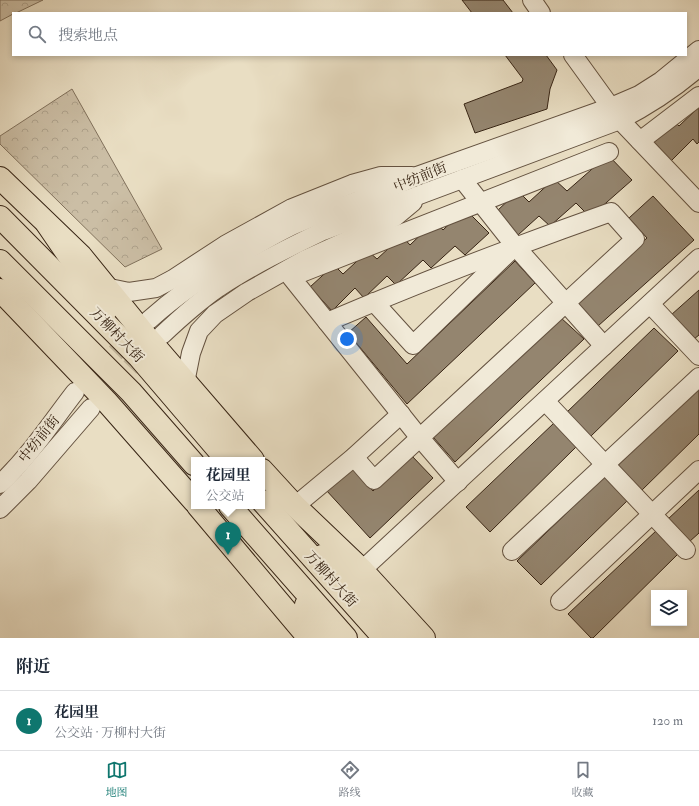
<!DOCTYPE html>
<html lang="zh">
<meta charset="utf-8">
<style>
body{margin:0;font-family:"IM FELL Double Pica","Noto Serif SC",serif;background:#f2f2f3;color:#1f2937}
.controls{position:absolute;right:12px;bottom:12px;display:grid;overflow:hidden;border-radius:0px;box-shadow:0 2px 6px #0003}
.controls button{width:36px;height:36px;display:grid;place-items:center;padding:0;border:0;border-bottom:1px solid #e0e1e3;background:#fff;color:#1f2937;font:20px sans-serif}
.you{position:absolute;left:347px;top:339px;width:14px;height:14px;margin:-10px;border:3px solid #fff;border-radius:50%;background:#1a73e8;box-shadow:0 0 0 6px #1a73e833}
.badge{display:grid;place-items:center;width:26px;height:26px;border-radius:50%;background:#0f766e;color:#fff;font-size:13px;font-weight:700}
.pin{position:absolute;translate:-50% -33px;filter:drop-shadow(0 1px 2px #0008)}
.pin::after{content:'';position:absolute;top:21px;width:14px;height:12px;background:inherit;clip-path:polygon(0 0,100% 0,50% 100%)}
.popup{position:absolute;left:191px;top:457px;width:74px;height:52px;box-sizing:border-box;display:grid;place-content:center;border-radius:0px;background:#fff;filter:drop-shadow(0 1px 3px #0005);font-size:13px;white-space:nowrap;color:#747a83}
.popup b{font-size:15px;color:#1f2937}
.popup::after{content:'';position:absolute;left:50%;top:100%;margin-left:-8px;border:8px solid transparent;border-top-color:#fff}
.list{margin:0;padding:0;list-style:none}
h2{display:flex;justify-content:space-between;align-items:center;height:52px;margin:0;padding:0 16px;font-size:17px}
h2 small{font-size:13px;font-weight:400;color:#747a83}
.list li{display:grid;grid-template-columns:26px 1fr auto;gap:12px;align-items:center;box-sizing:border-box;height:60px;padding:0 16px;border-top:1px solid #e0e1e3}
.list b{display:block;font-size:15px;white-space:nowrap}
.list p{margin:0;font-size:13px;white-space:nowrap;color:#747a83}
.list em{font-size:13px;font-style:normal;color:#747a83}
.icon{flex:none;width:22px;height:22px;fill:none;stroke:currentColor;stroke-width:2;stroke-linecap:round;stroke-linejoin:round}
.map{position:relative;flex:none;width:699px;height:638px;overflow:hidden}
.search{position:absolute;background:#fff;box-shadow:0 2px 6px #0003;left:12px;right:12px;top:12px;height:44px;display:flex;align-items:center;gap:10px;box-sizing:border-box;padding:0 14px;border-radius:0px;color:#747a83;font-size:15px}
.sheet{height:112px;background:#fff}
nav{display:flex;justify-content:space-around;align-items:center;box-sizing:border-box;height:56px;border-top:1px solid #e0e1e3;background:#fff;font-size:11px;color:#747a83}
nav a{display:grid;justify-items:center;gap:2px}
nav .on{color:#0f766e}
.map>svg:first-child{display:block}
.forest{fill:url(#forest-crowns);stroke:#81715c}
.building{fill:#94856f;stroke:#372414}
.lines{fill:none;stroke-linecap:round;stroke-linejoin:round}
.minor-tunnel{stroke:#c5b9a0;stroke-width:18;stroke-dasharray:18 9;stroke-linecap:butt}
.minor-casing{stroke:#645240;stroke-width:20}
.major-casing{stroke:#372414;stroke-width:24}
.highway-casing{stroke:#372414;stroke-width:24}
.minor{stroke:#f1ead8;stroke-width:18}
.major{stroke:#e9dec3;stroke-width:22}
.highway{stroke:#e9dec3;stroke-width:22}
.labels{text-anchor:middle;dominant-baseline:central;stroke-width:4;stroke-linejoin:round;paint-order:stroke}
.street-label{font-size:14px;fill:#372414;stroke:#f1ead8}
</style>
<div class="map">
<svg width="699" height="638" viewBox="0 0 699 638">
<defs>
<pattern id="forest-crowns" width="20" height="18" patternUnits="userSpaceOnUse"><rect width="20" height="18" fill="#cbbea5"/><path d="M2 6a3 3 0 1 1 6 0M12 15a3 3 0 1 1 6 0" fill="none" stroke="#afa38d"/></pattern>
</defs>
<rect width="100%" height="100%" fill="#e9dec3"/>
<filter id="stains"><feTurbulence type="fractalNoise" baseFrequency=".005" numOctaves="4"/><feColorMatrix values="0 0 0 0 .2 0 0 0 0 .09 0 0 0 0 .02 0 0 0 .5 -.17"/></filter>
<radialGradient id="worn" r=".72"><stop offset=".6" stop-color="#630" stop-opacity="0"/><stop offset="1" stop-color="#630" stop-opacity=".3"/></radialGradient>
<g class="forest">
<polygon points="0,0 43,0 16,13 13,13 13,14 0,21"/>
<polygon points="72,89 162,249 125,267 0,144 0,136"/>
</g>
<g class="building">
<polygon points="462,0 503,0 513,13 472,13"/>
<polygon points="505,55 546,55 557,70 550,89 547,109 475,133 464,104 522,82 523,79"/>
<polygon points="699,107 699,142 697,144 693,139 670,162 652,144 675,122 679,126"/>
<polygon points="608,155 632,180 590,217 576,203 550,226 539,216 518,235 496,212 518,191 529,202 554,179 567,191"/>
<polygon points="653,196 694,240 598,326 576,302 647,238 629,218"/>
<polygon points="465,209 489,233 465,255 455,246 431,268 423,260 396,285 387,276 364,298 355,288 332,311 310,287 334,265 343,274 368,251 377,259 402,236 410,245 435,221 443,230"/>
<polygon points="515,261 535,283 407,404 348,333 366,317 407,364"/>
<polygon points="699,290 699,335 694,339 671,315"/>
<polygon points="560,317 584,339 455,462 433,437"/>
<polygon points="654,328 678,351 590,437 566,413"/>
<polygon points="699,388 699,434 641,491 617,466"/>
<polygon points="554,423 578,445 490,532 466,507"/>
<polygon points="411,455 433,478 370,538 326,490 352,467 373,491"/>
<polygon points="605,476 629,499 541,585 517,561"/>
<polygon points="699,490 699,533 689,542 667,520"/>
<polygon points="657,530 680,552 593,638 591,638 568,614"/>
</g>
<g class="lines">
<g class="minor-tunnel">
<polyline points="77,391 134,334"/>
<polyline points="92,406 149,348"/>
</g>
<g class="minor-casing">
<g id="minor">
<polyline points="532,0 541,13"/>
<polyline points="573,55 620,120 699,203"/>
<polyline points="640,141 699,96"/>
<polyline points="462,179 515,246 604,346"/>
<polyline points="105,287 129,292 156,288 173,279 225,245 292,208 352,184 381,176 412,176"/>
<polyline points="374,302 413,345 508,253"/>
<polyline points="650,304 699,356"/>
<path d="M149 320C178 294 209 273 243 253 260 243 278 232 296 224 336 207 378 195 417 176L611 107 639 95 661 81 699 50"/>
<path d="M327 322C421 282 515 246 611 212L635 239 374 480 354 457"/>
<path d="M162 335C180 318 198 302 218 288 251 266 288 248 323 231L620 120C649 105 674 89 699 67"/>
<polyline points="185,383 191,353 199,331 215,314 247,292 304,260 375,228 395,217 413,202"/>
<polyline points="545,401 686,550"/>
<polyline points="458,482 415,432 291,277 609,152"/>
<path d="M0 484C29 457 51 423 75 392"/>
<polyline points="295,506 354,457 401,414"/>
<polyline points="0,509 28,481 91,408"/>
<polyline points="512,551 699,377"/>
<polyline points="362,570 699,258"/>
<polyline points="560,601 699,470"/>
</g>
</g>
<g class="major-casing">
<g id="major">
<polyline points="0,178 81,256 146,336 253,460"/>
<polyline points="0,290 106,401 194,501"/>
<polyline points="262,470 295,506 362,570 424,638"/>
<polyline points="198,506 309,638"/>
<polyline points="322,556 338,571 402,638"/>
<polyline points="306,605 309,611 331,638"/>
</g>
</g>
<g class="highway-casing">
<g id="highway">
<polyline points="0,217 139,357 227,460"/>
<polyline points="47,224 106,310"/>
<polyline points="0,261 131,392 194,464"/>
<polyline points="262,501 384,638"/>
<polyline points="230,506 346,638"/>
</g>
</g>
<use href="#minor" class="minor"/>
<use href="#major" class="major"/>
<use href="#highway" class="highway"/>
</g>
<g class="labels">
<g class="street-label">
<text transform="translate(420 177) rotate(-22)">中纺前街</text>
<text transform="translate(117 335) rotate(46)">万柳村大街</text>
<text transform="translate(39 439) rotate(-51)">中纺前街</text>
<text transform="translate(331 579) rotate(48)">万柳村大街</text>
</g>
</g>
<rect width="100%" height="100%" filter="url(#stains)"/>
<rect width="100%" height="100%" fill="url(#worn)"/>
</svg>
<div class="controls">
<button><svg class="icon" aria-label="layers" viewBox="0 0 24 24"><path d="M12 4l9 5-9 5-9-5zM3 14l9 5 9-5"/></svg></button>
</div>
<div class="you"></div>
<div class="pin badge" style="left:228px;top:555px">1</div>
<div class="popup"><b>花园里</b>公交站</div>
<div class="search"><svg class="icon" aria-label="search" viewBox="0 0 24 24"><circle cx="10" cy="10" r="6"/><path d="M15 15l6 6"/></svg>搜索地点</div>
</div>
<section class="sheet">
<h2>附近<small></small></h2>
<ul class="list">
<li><span class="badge">1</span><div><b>花园里</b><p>公交站 · 万柳村大街</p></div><em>120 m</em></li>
</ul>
</section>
<nav>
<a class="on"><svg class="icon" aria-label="map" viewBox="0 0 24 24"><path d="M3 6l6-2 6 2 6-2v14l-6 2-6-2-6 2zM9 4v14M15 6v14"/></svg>地图</a>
<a><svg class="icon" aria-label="directions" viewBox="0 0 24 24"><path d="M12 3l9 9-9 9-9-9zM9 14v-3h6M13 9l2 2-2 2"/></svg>路线</a>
<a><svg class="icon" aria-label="saved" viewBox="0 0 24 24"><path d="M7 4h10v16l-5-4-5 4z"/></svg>收藏</a>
</nav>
